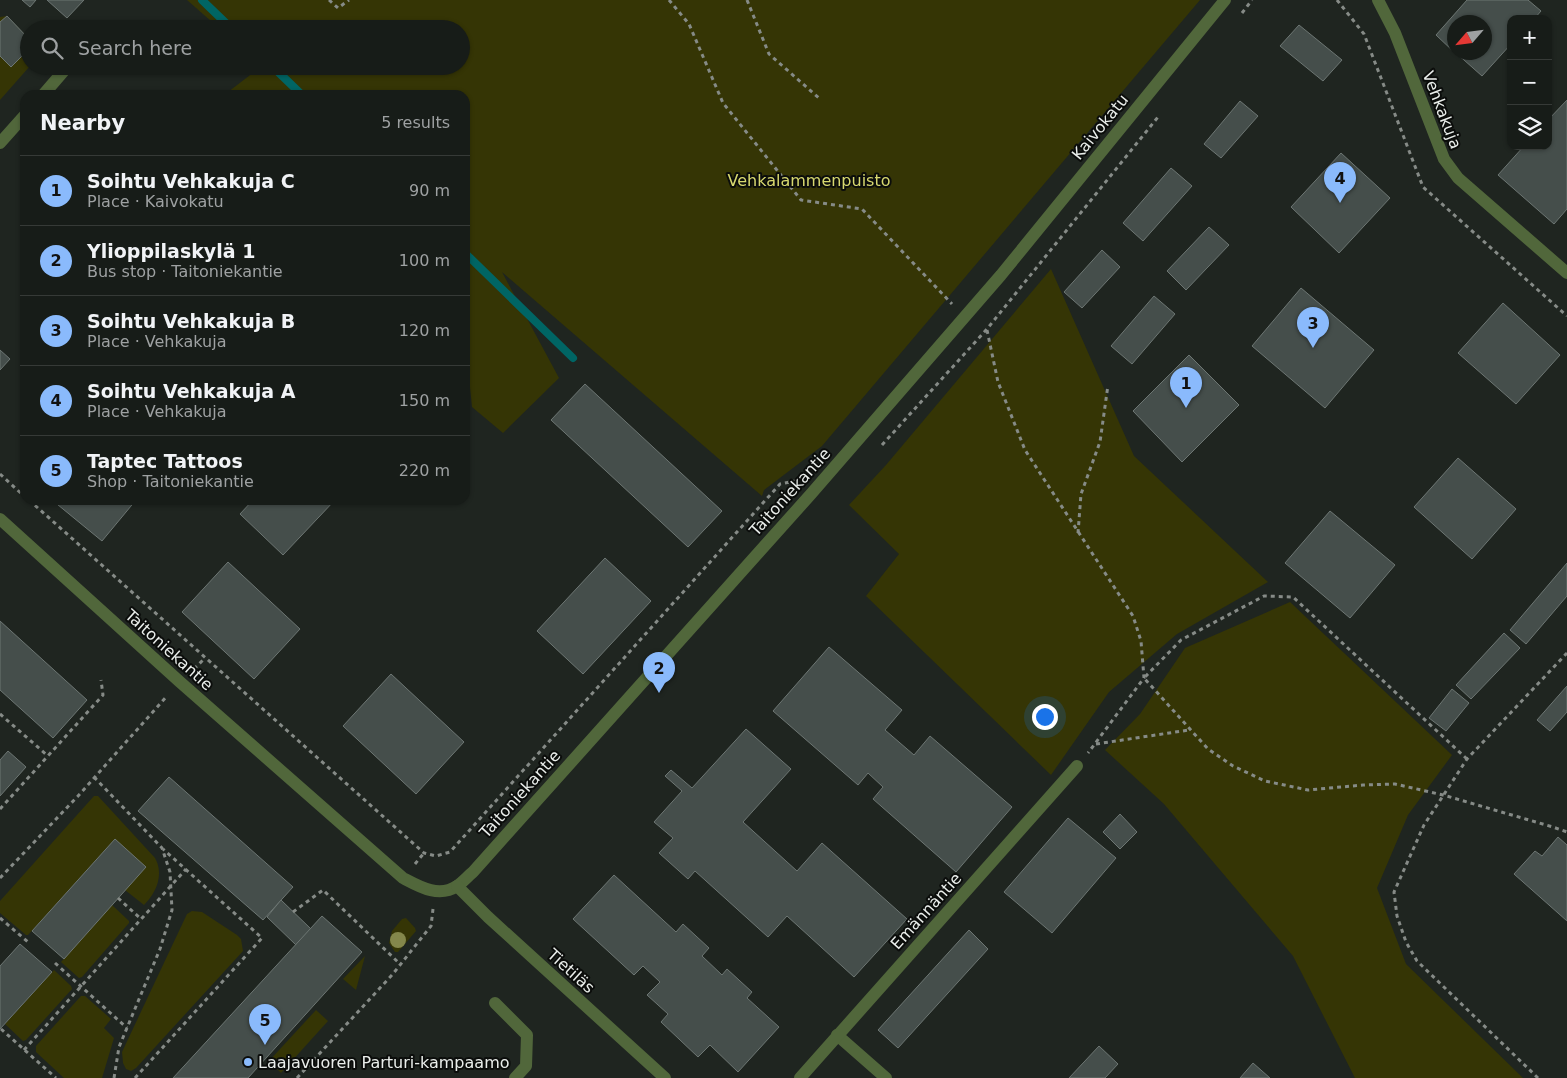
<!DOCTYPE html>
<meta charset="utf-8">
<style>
body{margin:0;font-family:"DejaVu Sans",sans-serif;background:#242925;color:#f1f3f6}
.controls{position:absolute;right:15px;top:15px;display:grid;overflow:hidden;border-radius:10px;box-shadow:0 1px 4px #0004}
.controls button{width:45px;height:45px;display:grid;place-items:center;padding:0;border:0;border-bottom:1px solid #363a37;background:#171c18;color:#f1f3f6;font:25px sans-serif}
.compass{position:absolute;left:1447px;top:15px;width:45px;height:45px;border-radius:50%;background:#171c18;box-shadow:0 1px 4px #0004;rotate:242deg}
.you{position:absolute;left:1044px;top:716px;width:18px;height:18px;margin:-12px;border:4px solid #fff;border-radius:50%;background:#1a73e8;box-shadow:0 0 0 8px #1a73e833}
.badge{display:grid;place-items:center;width:32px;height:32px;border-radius:50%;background:#8abafc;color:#111;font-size:16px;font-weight:700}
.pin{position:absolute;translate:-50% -41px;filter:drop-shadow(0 1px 2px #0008)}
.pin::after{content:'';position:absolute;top:26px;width:18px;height:15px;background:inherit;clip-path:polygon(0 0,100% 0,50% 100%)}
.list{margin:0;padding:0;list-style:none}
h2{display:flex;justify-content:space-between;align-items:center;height:65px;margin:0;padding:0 20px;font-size:21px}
h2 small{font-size:16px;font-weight:400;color:#9ea1a2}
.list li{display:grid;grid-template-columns:32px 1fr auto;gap:15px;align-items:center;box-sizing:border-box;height:70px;padding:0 20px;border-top:1px solid #363a37}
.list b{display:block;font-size:19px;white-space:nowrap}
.list p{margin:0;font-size:16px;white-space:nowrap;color:#9ea1a2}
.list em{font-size:16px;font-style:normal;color:#9ea1a2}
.icon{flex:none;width:28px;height:28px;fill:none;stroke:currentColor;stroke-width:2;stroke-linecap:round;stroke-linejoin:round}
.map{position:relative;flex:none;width:1567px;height:1078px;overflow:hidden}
.search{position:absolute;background:#171c18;box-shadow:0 1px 4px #0004;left:20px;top:20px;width:450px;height:55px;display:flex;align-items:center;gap:12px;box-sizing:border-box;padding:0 18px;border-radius:28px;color:#9ea1a2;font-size:19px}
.panel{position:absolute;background:#171c18;box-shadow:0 1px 4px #0004;left:20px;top:90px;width:450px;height:415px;border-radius:15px}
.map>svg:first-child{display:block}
.green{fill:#353505}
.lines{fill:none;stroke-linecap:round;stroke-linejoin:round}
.stream{stroke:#006564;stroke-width:8}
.building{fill:#454e4b;stroke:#6d7673}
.path{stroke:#868b87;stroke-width:3;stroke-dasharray:4 4;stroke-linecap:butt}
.minor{stroke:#51673b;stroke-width:12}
.tree{fill:#84874b}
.poi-dot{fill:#8abafc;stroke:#0b0d0b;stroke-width:2}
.labels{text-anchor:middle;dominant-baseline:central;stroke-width:4;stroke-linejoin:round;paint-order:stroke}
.street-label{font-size:16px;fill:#eaeeeb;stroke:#0b0d0b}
.park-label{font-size:16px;fill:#d7d86f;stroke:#0b0d0b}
.poi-label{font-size:16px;fill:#eaeeeb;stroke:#0b0d0b;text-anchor:start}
</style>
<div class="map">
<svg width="1567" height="1078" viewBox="0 0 1567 1078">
<rect width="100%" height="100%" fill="#1f2520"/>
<g class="green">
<polygon points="187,0 1200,0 822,446 764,490 762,496 502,272 559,378 503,433 472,407 465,339 465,95 231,95 228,92 262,66 461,66 461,29 220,29"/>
<polygon points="7,16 29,39 29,66 30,66 0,100 0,17"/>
<polygon points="1051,269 1134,456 1268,582 1177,634 1109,692 1051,775 866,596 899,554 849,505 886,465"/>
<polygon points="1290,602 1452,755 1408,815 1377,888 1406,964 1523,1078 1355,1078 1293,956 1164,804 1105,750 1140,714 1185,648"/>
<path d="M94 796H98L155 858C164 874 157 892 144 905L125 890 115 839 28 935H26L0 913V901Z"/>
<polygon points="112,905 129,921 129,923 82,977 79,978 61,962"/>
<polygon points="192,911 202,912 237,935 241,939 243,951 136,1068 131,1071 126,1069 123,1063 122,1052 187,914"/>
<polygon points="406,918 415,928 416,931 398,952 395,952 389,943 392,931 402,919"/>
<polygon points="365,956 356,990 343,979"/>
<polygon points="54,970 71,986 72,989 26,1040 23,1041 5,1024"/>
<polygon points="81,996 85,996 111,1019 104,1028 114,1038 102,1078 64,1078 36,1052 36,1046"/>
<polygon points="316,1010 328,1021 281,1073 269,1061"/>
</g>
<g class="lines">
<g class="stream">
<polyline points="202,0 232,29"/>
<polyline points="272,66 302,95"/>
<polyline points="465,253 573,358"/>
</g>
</g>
<g class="building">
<polygon points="22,0 36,0 30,7"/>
<polygon points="47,0 84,0 67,18"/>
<polygon points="1467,0 1528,0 1541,11 1534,19 1511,19 1511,44 1482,76 1455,52 1484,52 1484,22 1454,22 1454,52 1436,35"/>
<polygon points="7,16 29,39 29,49 11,67 0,56 0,22"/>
<polygon points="1299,25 1342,60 1323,81 1280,46"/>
<polygon points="1567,100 1567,209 1554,224 1498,175 1524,146 1548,146 1548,120"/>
<polygon points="1240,101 1258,116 1221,158 1204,144"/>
<polygon points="1341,153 1390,198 1339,253 1291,207"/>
<polygon points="1171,168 1192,186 1143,241 1123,223"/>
<polygon points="1209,227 1229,245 1186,290 1167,271"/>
<polygon points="1102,250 1120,267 1082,308 1064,292"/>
<polygon points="1301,288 1374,350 1325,408 1252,346"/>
<polygon points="1154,296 1175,314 1132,364 1111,346"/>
<polygon points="1503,303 1560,355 1516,404 1458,353"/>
<polygon points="0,350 10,359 0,370"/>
<polygon points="1189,355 1239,405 1182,462 1133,411"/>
<polygon points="585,384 722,511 688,547 551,420"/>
<polygon points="1458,458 1516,509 1472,559 1414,507"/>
<polygon points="52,500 136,500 102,541"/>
<polygon points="253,500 335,500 283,555 240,514"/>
<polygon points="1330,511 1395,565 1350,618 1285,563"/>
<polygon points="605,558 651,601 583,674 537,631"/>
<polygon points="228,562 300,629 254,679 182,612"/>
<polygon points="1567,563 1567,596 1526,644 1510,630"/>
<polygon points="0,621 87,700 53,738 0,690"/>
<polygon points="1504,633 1520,648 1471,699 1456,685"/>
<polygon points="829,647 902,710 885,730 914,755 930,736 1012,807 956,872 873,799 883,787 868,773 858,785 773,711"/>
<polygon points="391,674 464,742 416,794 343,726"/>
<polygon points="1567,686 1567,712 1550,731 1537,720"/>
<polygon points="1452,689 1469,703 1446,731 1429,718"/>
<polygon points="746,729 791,769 743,822 797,871 822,843 907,919 854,977 787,916 768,937 695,871 688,879 659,853 673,838 654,822 682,791 665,776 671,770 692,788"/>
<polygon points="8,751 26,767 0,796 0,760"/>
<polygon points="169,777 293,887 263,920 138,811"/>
<polygon points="1120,814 1137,832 1120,849 1103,832"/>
<polygon points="1068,818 1116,858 1052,933 1004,892"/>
<polygon points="1558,837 1567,845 1567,921 1514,874 1535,851 1542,856"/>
<polygon points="115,839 146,867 64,959 32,931"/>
<polygon points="614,875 676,932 683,924 709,948 702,956 722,975 727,969 752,992 747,998 779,1027 738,1072 710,1045 698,1057 661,1022 668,1014 647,995 660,982 643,966 634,975 573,919"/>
<polygon points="281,900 311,929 296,945 267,917"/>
<polygon points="322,916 362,952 248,1078 173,1078"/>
<polygon points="969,930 988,949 898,1048 878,1030"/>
<polygon points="20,944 52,972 0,1029 0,966"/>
<polygon points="1099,1046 1118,1064 1105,1078 1069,1078"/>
<polygon points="1253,1063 1270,1078 1240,1078"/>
</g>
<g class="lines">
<g class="path">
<polyline points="329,0 338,8 349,0"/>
<polyline points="669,0 689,24 723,103 801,200 862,209 952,304"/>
<polyline points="747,0 769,54 820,99"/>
<polyline points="1337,0 1364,34 1423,187 1567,316"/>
<polyline points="1242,13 1252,0"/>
<polyline points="987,330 998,382 1025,450 1133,616 1141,641 1144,678 1088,753"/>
<polyline points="882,445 987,329 1158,117"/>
<polyline points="0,474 25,497"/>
<polyline points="29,500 424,853 436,856 450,852 780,484 795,481"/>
<polyline points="1078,533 1081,494 1100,442 1108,385"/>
<polyline points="194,669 205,658"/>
<polyline points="0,714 48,756"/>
<polyline points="1096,744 1189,730"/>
<polyline points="1467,759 1293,597 1264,596 1181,640 1144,678 1208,749 1233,766 1265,781 1308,790 1363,785 1395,784 1443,795 1553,827 1567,832"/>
<polyline points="94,777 162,848 170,872 172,910 160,949 119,1047 114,1078"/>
<polyline points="0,809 103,695 101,680"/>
<polyline points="415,864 424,853"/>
<polyline points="0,878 78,796 167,696"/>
<polyline points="118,898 141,919"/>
<polyline points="293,912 323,890 400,964"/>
<polyline points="0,918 28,942"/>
<polyline points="55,963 127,1028"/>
<polyline points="1,1029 56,1078"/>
<polyline points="24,1050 186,869"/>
<polyline points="135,1078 262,938 163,849"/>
<polyline points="297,1078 392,975 431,926 433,909"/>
<polyline points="1538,1078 1417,961 1406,942 1397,916 1394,892 1424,825 1467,759 1567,653"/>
</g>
<g class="minor">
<polyline points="1378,0 1395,33 1444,159 1458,178 1567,273"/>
<polyline points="43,95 68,66"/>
<polyline points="0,143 25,115"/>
<path d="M0 519 180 682 403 878C420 887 439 898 457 886 463 882 468 876 473 872L811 494 1001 275 1225 0"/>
<polyline points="457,886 488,917 665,1078"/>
<polyline points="495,1003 527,1035 526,1066 515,1078"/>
<polyline points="837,1035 886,1078"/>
<polyline points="800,1078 1077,766"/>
</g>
</g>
<circle class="tree" cx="398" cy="940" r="8"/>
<circle class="poi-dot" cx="248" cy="1062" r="5"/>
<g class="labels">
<g class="street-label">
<text transform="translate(1442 110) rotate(69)">Vehkakuja</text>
<text transform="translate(1100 127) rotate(-51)">Kaivokatu</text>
<text transform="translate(790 492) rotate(-48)">Taitoniekantie</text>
<text transform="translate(169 650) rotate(42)">Taitoniekantie</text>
<text transform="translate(520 794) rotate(-48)">Taitoniekantie</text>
<text transform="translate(926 911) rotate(-48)">Emännäntie</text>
<text transform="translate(571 971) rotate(42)">Tietiläs</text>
</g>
<g class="park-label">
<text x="809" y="180">Vehkalammenpuisto</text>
</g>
<g class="poi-label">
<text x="258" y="1062">Laajavuoren Parturi-kampaamo</text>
</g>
</g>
</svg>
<div class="controls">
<button>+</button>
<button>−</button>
<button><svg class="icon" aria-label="layers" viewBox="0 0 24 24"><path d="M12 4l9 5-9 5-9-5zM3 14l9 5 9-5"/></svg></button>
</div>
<svg class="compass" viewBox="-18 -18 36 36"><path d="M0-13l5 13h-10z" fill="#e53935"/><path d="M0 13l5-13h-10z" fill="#9ea1a2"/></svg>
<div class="you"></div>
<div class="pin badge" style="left:1186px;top:408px">1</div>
<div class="pin badge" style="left:659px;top:693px">2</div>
<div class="pin badge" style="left:1313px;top:348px">3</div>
<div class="pin badge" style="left:1340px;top:203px">4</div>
<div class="pin badge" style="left:265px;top:1045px">5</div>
<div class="search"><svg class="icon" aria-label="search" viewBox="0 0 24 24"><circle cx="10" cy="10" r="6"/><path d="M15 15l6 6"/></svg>Search here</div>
<section class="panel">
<h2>Nearby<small>5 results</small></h2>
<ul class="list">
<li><span class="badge">1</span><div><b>Soihtu Vehkakuja C</b><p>Place · Kaivokatu</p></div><em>90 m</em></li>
<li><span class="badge">2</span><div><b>Ylioppilaskylä 1</b><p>Bus stop · Taitoniekantie</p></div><em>100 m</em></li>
<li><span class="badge">3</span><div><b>Soihtu Vehkakuja B</b><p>Place · Vehkakuja</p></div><em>120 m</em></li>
<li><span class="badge">4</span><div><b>Soihtu Vehkakuja A</b><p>Place · Vehkakuja</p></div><em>150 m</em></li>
<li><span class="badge">5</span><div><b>Taptec Tattoos</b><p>Shop · Taitoniekantie</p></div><em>220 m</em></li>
</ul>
</section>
</div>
